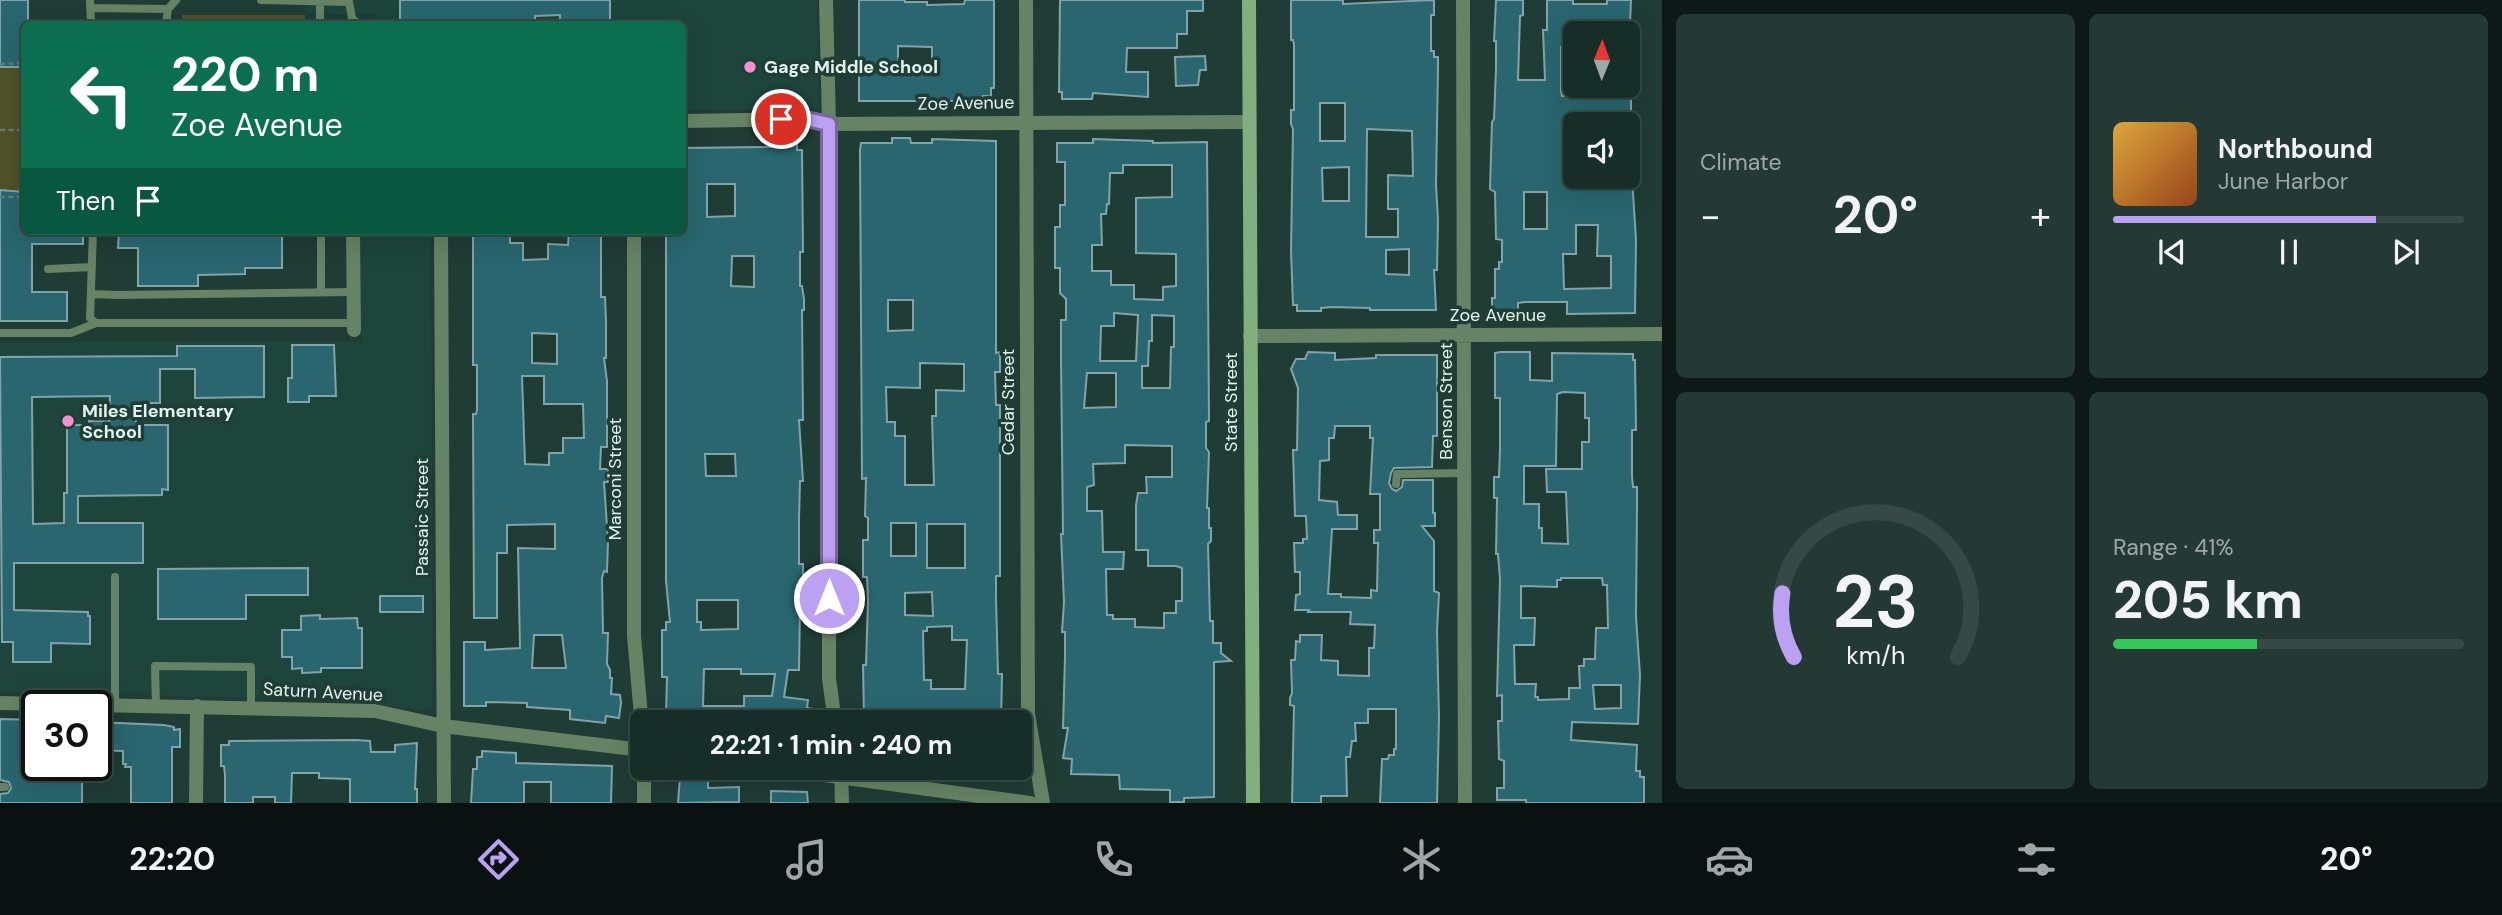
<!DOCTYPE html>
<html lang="en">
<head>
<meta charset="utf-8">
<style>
  body { margin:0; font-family:"DM Sans",sans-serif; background:#243934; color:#f1f3f6; height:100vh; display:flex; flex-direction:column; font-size:26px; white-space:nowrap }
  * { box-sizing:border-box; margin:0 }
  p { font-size:23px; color:#9ea8a8 }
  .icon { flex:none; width:38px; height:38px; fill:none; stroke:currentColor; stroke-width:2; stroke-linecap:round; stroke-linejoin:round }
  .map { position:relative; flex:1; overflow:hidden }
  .sheet { display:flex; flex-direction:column; gap:14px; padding:14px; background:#0d1916; width:840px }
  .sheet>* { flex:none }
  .top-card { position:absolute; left:21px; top:21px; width:665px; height:214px; border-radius:10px; box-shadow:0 7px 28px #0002,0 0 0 2px #364945; background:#0b6e4f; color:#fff; overflow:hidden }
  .needle { width:46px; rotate:1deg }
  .tools { position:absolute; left:1563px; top:21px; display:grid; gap:14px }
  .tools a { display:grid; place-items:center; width:77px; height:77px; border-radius:10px; background:#172d28; box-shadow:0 7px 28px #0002,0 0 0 2px #364945; font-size:35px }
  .speed { position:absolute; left:21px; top:690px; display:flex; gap:14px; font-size:35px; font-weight:700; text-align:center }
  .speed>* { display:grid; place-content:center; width:91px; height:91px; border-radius:50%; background:#172d28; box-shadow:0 7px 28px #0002,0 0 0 2px #364945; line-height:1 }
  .speed .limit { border:4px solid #111; border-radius:10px; background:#fff; color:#111 }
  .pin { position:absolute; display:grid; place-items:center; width:60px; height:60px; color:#fff; margin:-30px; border:4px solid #fff; border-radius:50%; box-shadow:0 2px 7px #0007 }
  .me { position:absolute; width:77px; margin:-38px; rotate:0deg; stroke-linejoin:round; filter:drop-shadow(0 0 5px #0008) }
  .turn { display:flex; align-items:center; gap:24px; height:147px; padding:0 35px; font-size:32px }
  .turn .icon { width:91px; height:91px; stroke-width:2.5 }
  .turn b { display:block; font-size:49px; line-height:60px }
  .then { display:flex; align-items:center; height:66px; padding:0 35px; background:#0003; gap:14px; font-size:26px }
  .big { font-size:52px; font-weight:700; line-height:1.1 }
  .sheet .widget { flex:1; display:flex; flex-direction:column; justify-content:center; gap:10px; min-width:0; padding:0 24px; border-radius:10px; background:#243934 }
  .sheet .dial { align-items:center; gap:0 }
  .dial svg { height:182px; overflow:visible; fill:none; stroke:#364945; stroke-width:7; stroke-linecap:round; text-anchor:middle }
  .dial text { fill:#f1f3f6; stroke:none }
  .song { display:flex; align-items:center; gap:21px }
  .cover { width:84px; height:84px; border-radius:10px; background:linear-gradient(135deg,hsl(40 70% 55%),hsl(20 70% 35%)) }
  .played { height:7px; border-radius:4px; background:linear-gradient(90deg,#bca0f2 75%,#364945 75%) }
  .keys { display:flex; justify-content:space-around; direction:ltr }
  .heat { display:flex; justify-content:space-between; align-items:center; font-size:38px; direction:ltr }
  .charge { height:10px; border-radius:5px; background:linear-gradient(90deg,#34c759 41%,#364945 0) }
  .sheet .tiles { flex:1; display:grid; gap:14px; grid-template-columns:repeat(2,1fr) }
  .trip { position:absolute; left:630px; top:710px; width:402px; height:70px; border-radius:10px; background:#172d28; box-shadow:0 7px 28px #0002,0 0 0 2px #364945; font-weight:700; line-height:70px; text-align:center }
  .tab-bar { display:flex; height:112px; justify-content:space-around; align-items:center; background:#091210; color:#9ea8a8 }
  .tab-bar .icon { width:49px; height:49px }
  .tab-bar .on { color:#bca0f2 }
  .tab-bar b { font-size:32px; color:#f1f3f6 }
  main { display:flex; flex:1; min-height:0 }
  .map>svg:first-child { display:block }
</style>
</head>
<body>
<main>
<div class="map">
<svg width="1662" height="803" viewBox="0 0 1662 803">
  <rect width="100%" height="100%" fill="#1f3c35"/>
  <path fill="#1d453c" d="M305 0H817L819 109 683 110 682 24H376L375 14 305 15Z
    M360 231H431L433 712 347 700 0 692V342H361Z"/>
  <path fill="#4f5127" d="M182 15H305V24H182Z
    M0 58H24V205H0Z"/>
  <path fill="#29666f" stroke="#82a3a9" stroke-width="2" fill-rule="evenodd" d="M0 0H28V24H24V67H0Z
    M400 0H610V24H560V15L535 16V24H400Z
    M859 0H905V2H927V5L964 4 965 0H994V88H991V96H983V101H948V104L918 101H859ZM898 46 932 47V70L898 69Z
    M1060 0H1203V11H1187V34H1177V48H1127L1126 72H1148V97L1093 93 1092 99H1062V92H1059Z
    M1291 0H1343V4L1434 0V15H1431V51H1434V57H1438V68L1436 185 1438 220 1437 270H1434L1436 310H1370V308L1332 307 1321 308V311H1297V305H1293L1291 251 1293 129 1291 124V110H1294V44L1293 40H1291ZM1320 103H1345V141H1320ZM1367 129 1412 131 1413 176 1388 175V209H1398V237H1366ZM1349 167V201H1323L1322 168ZM1409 249V275L1386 274V250Z
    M1496 0H1523V15L1520 16 1518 80H1545L1543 30H1547V0H1573V4H1607V0H1631L1630 23 1632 26 1630 33H1575V48L1561 47V91L1562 96H1605V86H1631V124L1575 121V177H1579V181L1605 180V177H1632L1636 240 1635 313 1567 314V302H1525L1518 303V314L1492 313V298H1495V269H1499V262H1502V240L1496 239 1495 192 1490 189 1492 122 1494 119 1496 69V41H1494ZM1524 192H1547V229H1524ZM1576 225H1598L1597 256H1611V288L1564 289 1563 254H1576Z
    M1205 56 1206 70H1200L1198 85 1176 86 1175 57Z
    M892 138H910L911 143H932V139L996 141V353L1000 352V372H995L996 405H1000V576H996V598L998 674H1002L1001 723H915L868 721V719L864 718 863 665H866L868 600 867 577H863V540H868V518L865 516 866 478 862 479 860 150 861 143H892ZM888 300H913V330L888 331ZM920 363 964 364V391L936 390V416H932L934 485H905V436H895V422H887L886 387 920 388ZM891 523H916V556H891ZM927 524H965V568H927ZM932 592 933 616 905 615V593ZM952 626V640H967L965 689H931V680H924L923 631H927V627Z
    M1093 139 1153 141V143L1207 142 1209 421 1206 422V448L1209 452 1207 508H1209V528H1211V541L1208 544 1210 621H1213V643H1221V653L1231 661 1214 662V797L1184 798V802H1170V790L1120 789 1119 775 1071 774 1072 759 1063 758 1068 728H1063L1065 656V632H1062L1064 602 1061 534H1063L1061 359V320H1066V299L1060 293V268H1055V227H1060V205H1065V162H1057V143H1093ZM1123 165H1172V197L1136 198V253L1176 254V286L1163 287V300L1134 299V285H1111V271H1092V245H1102L1101 214H1106L1107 204H1109L1110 173H1123ZM1114 313 1138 315 1136 361H1100L1101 326H1114ZM1152 315 1174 316V347H1171L1170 388H1142V366H1148L1149 341H1152ZM1087 373H1116V407L1084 408ZM1125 445 1172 446V477H1146L1147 493H1138L1136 505V550H1148V566H1176L1182 568V601H1176V613H1164V628L1135 627V619H1113V615H1107L1106 569H1123L1124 552H1103L1102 511H1087V487L1094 485 1093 464 1125 463Z
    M770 144H797V150H802L803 252H800V286H802L804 299V310H802L803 420H799L803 481H800L799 519V564H803V604H800L799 670H788L784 697 808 700 807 708 814 709 812 722 767 715V723H672V714H666L667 677H662V630H666V622H670L666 581V231H682V148L771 147ZM707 184H735V216L707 217ZM732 256H754V287L731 286ZM705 454H735L736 476H706ZM697 600H738V629L701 630V622H697ZM704 669H741V674H775L772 696H744V706H703Z
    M0 190 24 192V231H83V244H32V292H67V321H0Z
    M119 231H282V268H245V274L198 275V286H138V248H118Z
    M476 231H510V243H523V260L548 259V244L568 245 569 231H601V297H605L606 321V358H604L607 381V447H601L600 469H608V482H604L608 542 607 572 604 571 602 578 603 633H608L607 664 610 670V678H612L611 694 620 695 621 703 619 718 606 716 605 723 570 719V710L527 707V703L486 702V706H464V642H485V650L520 648 518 548 555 549V524L507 525V553H497V618H474L473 414H476L477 410V365H473V235H476ZM532 333 557 334V364L532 363ZM522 376H544V404H583L584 438H563V453H549V465L525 464ZM534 635H562L566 668H532Z
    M292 345H334L336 396H309V402H288V378H292Z
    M177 346H264V397L195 398V369H160V403H136V425H168V490L162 489V495L78 496V523H143V563H14V610L88 612V616H90V644L51 643V662H13V642H2L0 357 177 356ZM110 396 109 421H89V425H67V493H64V523L33 524 32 397Z
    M1308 352 1335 353V360L1376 358V355H1437V436H1433L1432 467 1394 468 1391 473 1389 483 1392 489 1396 491 1402 487 1403 480H1433V513H1435V526H1422L1434 541V591L1439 593 1437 631 1439 718 1437 803H1380L1382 759H1388L1389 755H1394V749H1396V709H1368V723H1355L1356 741H1352L1350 757H1346L1347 796H1321V803H1292L1294 706 1290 705V698L1292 693 1291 660H1295L1296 641 1300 642V635H1322L1321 660 1338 661V675L1369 676V648H1374L1375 625 1350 624 1351 612H1308L1309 610H1295L1296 595 1300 594V572H1295L1294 543H1303V539H1307L1306 516H1295L1293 450H1297L1298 388 1291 369 1296 359H1305ZM1335 426H1370V438H1373L1370 494H1380V530H1374V543H1378L1377 591 1371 590V598L1341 597V594H1328L1332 529H1357V515H1338L1337 502 1319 500 1320 461 1329 460V438H1334Z
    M1500 352H1530V380L1552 381V353L1633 354V360H1635L1636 430H1632V476L1633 487H1637V508L1636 617 1640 675 1638 724 1572 722 1571 740 1637 745 1636 771H1640V777H1644V803H1526V800H1497V788H1504V761L1499 759 1498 721H1502V695L1497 696 1500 579 1498 554H1496L1497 498H1494V477H1499L1500 448V398H1495V353ZM1563 392 1585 393V418H1589V442H1582V469H1546L1547 492H1566L1568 544 1542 543V528H1539V504H1524V466H1556L1557 394ZM1561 578H1602L1603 585H1607L1608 628H1596L1595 659H1584V666H1579L1580 688H1569V699L1538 700V697H1535L1536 684H1515L1514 645H1534L1535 618H1521V586L1557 587V580H1561ZM1593 685H1621V708L1595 709Z
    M308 568V595H246V619H158V569Z
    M380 596H423V612H380Z
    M320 615V619L357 618 358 628H362V668H321V672L302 673V668L292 669V657H282V630H301V616Z
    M0 719 37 720V765H82V803H0V794L8 793 11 788 9 782 0 780Z
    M96 722 164 725 174 727V730L180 729V747H172V803H131V767H125L126 764H123V751L96 750Z
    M356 740 370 741 371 752H395V745L417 743 415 789H417V803H350V779L319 778V773H292L291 803H275V797H253V803H225V775L224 766H221V745H229V741Z
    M482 751 516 753V763L612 766 611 803H551V782H524V803H471L473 769H477V757H482Z
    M680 777 705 779 708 780V788L739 787V802L678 803Z
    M771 791 807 792 808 803H771Z"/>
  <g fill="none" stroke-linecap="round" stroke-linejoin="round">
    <path stroke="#647d76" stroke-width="2.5" stroke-dasharray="5 3.5" stroke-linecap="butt" d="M0 64 24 63
      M0 130H24
      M0 197H24"/>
    <path stroke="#678365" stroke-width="8" d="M90 0 91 24
      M261 0 349 2 353 23
      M320 1V24
      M90 8 168 9
      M166 24 168 9 176 0
      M93 231 90 318 96 323
      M48 269 92 267
      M321 292V231
      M91 294 117 295 354 292
      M0 333H71L96 323H354
      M1396 484 1397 474 1465 473
      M115 705V577
      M156 705 155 666 251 667V708
      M0 787H5"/>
    <path stroke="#678365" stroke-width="14" d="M826 0 829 124V678L835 723
      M1026 0 1028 714 1043 803
      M1463 0 1465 803
      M353 24V23
      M682 121 806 119 829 124 1249 122
      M353 231 354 330
      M441 231 444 803
      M634 231V636L642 727
      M1250 336 1662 334
      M644 768V803
      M841 768 842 803
      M196 803 197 706"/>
    <path stroke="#678365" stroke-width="14" d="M0 703 375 711 443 726 642 750
      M773 768 1030 803"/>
    <path stroke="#81af7f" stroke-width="14" d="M1249 0 1253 803"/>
  </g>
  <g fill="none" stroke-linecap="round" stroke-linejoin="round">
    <defs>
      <path id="route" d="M781 119H806L829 124V598"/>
    </defs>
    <use href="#route" stroke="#7a689d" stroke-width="18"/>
    <use href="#route" stroke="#bca0f2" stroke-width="12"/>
  </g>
  <g fill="#f591d2" stroke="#1f3c35" stroke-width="2.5">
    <circle cx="750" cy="67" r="7"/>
    <circle cx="68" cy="421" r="7"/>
  </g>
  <g text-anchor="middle" stroke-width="7" stroke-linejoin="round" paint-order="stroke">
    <g font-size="18" font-weight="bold" fill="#e4f5f0" stroke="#1f3c35" text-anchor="start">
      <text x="764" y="73">Gage Middle School</text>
      <text x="82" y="417">Miles Elementary<tspan x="82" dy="21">School</tspan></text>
    </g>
    <g font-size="18" fill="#e4f5f0" stroke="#1f3c35">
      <text transform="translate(966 103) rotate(-1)" y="6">Zoe Avenue</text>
      <text x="1498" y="321">Zoe Avenue</text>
      <text transform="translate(1446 401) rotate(-90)" y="6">Benson Street</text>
      <text transform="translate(1008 402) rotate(-90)" y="6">Cedar Street</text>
      <text transform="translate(1231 402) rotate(-90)" y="6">State Street</text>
      <text transform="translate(615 479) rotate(-90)" y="6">Marconi Street</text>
      <text transform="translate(422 517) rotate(-90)" y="6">Passaic Street</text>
      <text transform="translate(323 692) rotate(3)" y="6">Saturn Avenue</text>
    </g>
  </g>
</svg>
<div class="tools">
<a><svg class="needle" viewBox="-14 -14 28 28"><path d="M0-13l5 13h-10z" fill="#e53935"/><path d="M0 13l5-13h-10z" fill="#9ea8a8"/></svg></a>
<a><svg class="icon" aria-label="sound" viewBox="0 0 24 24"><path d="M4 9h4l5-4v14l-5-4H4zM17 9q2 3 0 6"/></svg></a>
</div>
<div class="speed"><div class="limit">30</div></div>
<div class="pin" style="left:781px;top:119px;background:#d93025"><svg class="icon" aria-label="arrive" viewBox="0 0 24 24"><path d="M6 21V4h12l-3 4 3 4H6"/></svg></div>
<svg class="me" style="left:829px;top:598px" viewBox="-20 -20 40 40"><circle r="17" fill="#bca0f2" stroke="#fff" stroke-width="3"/><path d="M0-11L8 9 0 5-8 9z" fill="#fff"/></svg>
<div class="trip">22:21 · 1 min · 240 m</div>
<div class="top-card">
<div class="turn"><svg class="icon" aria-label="left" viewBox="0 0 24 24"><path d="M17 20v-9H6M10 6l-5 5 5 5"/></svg><div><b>220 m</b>Zoe Avenue</div></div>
<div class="then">Then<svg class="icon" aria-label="arrive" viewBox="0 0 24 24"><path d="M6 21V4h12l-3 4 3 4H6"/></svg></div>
</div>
</div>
<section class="sheet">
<div class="tiles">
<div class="widget"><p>Climate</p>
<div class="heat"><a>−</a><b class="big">20°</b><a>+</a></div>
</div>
<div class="widget">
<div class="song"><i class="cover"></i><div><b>Northbound</b><p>June Harbor</p></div></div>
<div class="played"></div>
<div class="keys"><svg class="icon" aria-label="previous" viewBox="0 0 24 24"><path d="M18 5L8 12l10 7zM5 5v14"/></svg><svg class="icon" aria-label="pause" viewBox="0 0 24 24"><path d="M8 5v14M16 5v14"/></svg><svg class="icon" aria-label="next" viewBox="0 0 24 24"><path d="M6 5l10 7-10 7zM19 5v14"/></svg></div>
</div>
<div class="widget dial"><svg viewBox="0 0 100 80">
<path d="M14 69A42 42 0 1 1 86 69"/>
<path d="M14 69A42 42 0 0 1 9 41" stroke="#bca0f2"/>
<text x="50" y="56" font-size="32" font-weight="700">23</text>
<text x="50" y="72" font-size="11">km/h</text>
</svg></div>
<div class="widget"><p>Range · 41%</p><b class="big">205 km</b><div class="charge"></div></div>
</div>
</section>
</main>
<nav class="tab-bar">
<b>22:20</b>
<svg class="icon on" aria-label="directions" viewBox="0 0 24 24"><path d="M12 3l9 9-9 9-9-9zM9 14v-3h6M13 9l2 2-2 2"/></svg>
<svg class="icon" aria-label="music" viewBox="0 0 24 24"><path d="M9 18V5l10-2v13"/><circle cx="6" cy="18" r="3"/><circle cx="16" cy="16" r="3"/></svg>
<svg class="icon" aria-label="phone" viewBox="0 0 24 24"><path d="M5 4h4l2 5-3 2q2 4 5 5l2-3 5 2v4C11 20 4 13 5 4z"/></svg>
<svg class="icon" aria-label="climate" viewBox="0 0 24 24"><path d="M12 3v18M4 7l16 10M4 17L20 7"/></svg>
<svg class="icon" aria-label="car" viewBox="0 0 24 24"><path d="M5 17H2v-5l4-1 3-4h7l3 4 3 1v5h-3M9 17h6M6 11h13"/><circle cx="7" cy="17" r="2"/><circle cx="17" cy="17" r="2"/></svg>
<svg class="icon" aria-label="filters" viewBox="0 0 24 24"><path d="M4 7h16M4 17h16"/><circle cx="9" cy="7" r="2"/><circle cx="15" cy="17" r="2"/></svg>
<b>20°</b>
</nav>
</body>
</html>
